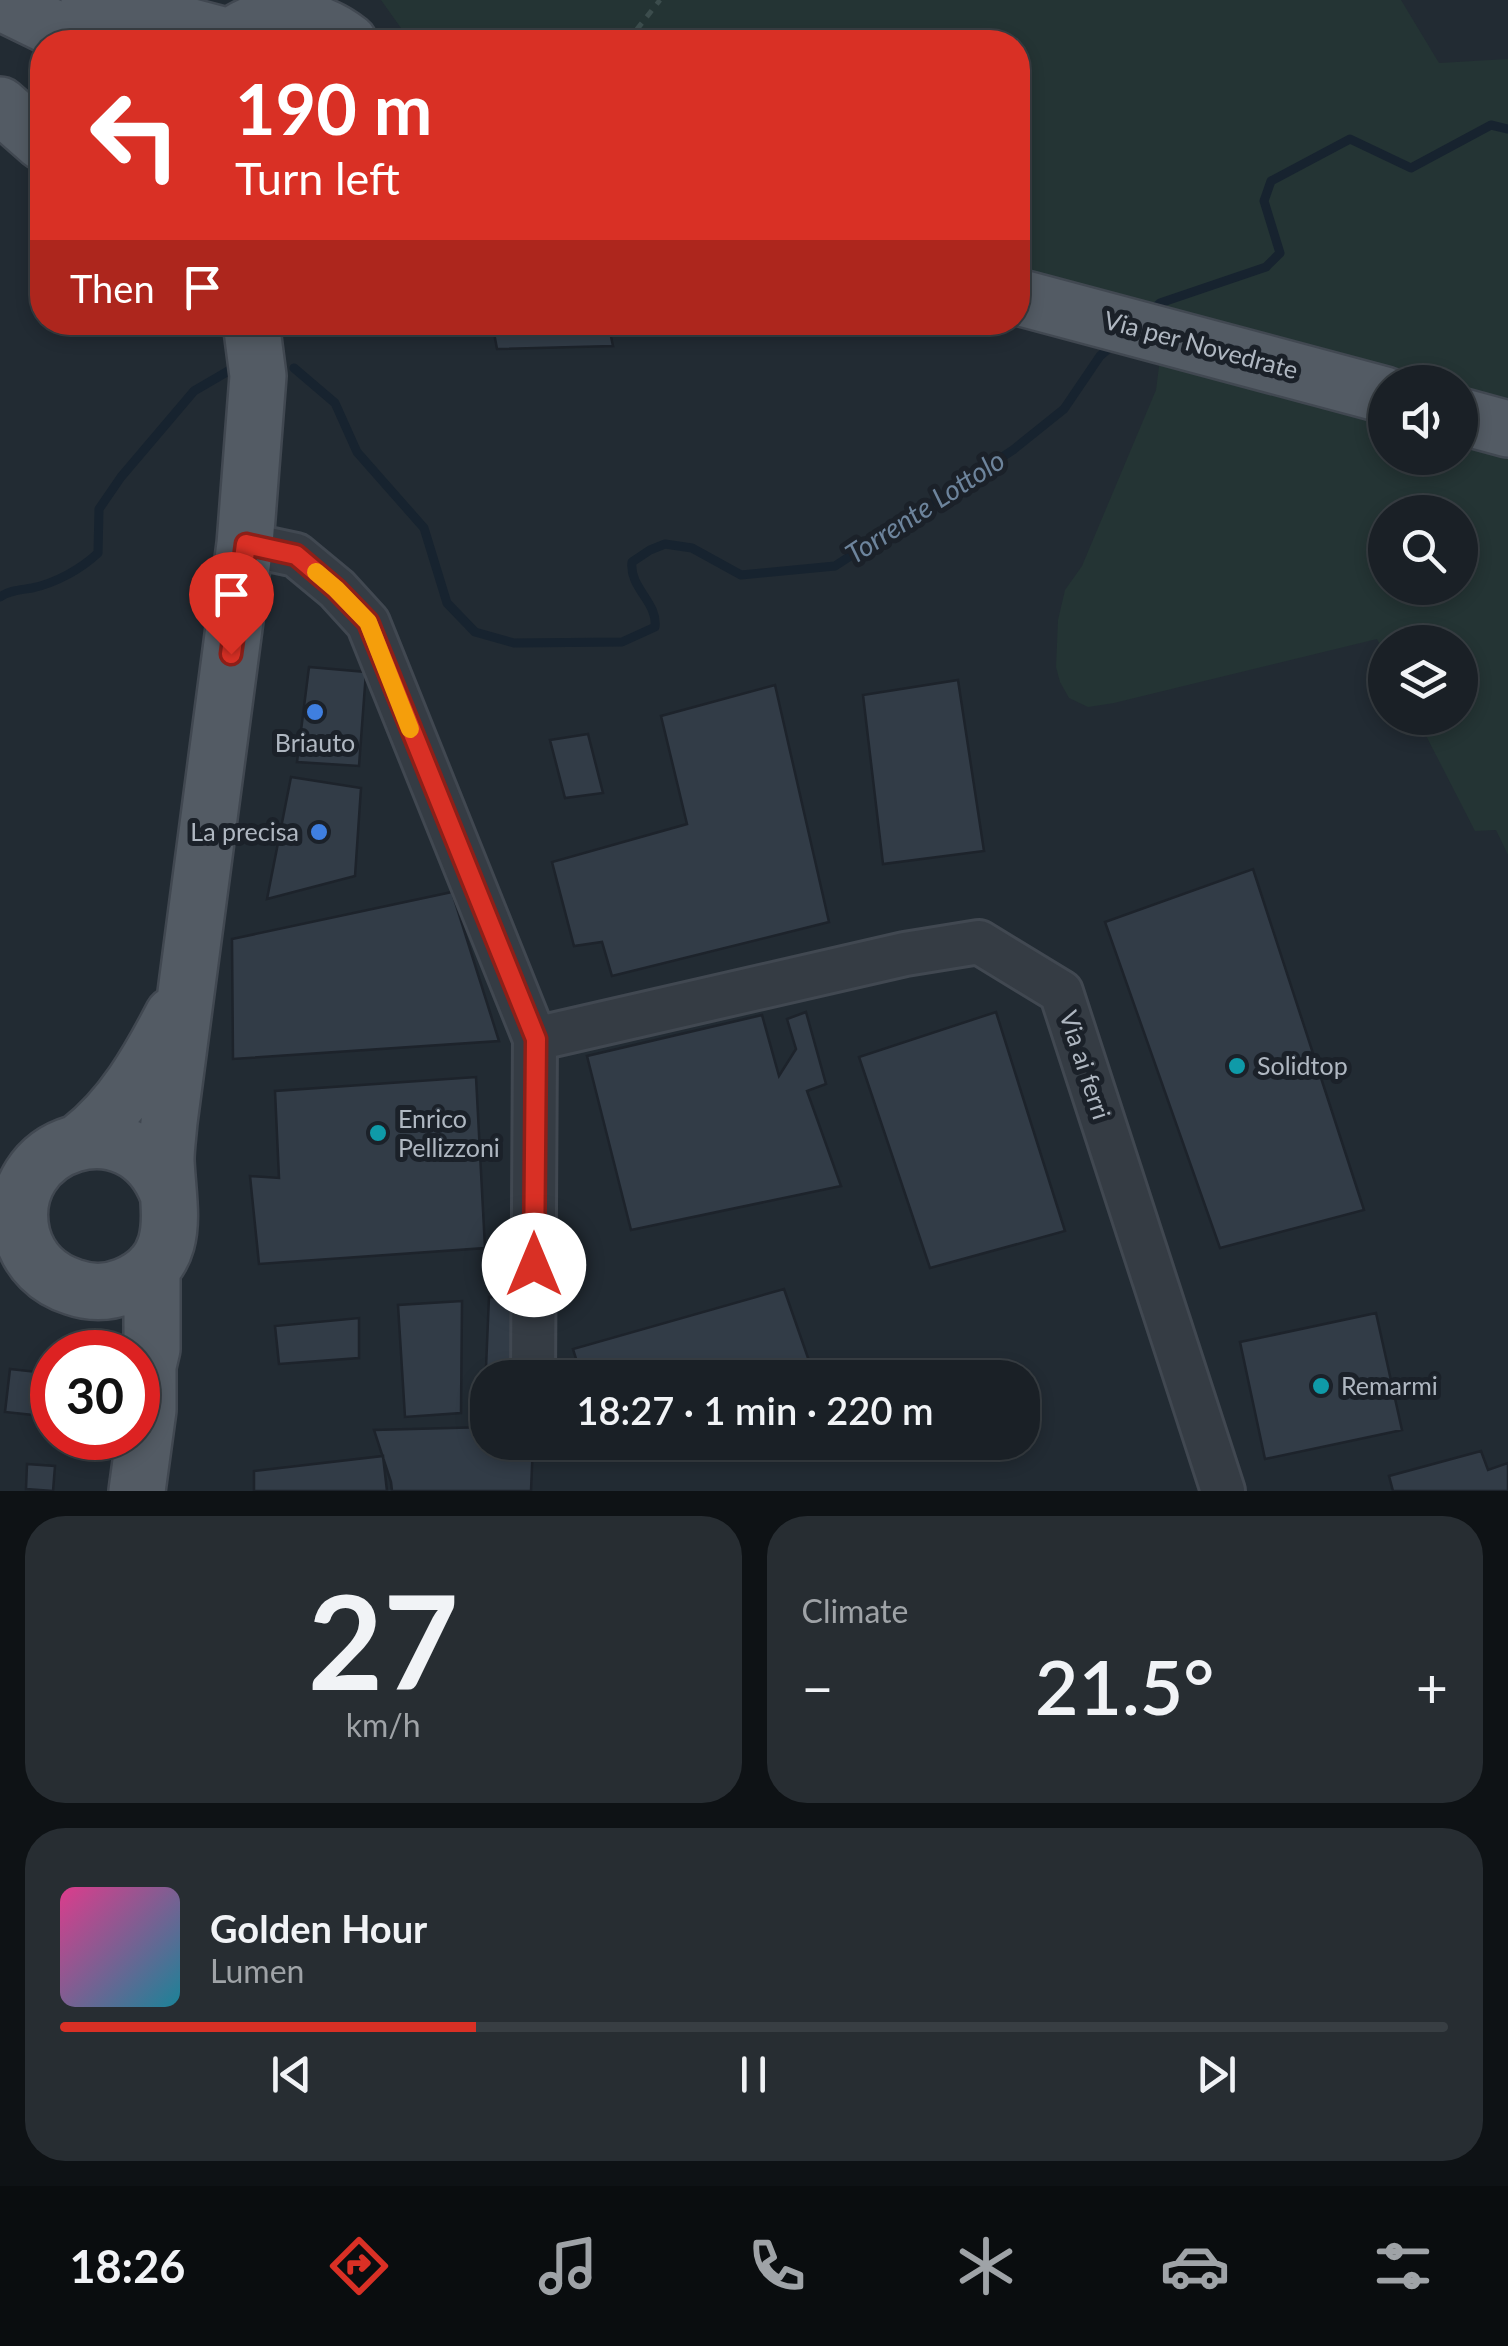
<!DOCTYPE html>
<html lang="en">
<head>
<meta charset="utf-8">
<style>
  body { margin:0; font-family:Lato,sans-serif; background:#272d32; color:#f1f3f6; height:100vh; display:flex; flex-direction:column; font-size:38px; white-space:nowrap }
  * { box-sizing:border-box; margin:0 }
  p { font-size:32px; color:#9fa3a7 }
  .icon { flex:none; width:55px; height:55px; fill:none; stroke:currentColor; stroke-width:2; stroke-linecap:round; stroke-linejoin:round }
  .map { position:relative; height:1491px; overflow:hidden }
  .side { display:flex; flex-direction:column; gap:25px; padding:25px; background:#0e1215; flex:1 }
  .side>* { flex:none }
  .top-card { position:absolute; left:30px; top:30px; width:1000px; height:305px; border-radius:40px; box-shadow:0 5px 15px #0003,0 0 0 2px #383e43; background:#d93025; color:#fff; overflow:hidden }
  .tools { position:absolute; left:1368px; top:365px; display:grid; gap:20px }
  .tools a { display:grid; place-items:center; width:110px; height:110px; border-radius:50%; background:#1a2026; box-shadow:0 5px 15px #0003,0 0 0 2px #383e43; font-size:50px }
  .speed { position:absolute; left:30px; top:1330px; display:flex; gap:20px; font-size:50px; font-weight:700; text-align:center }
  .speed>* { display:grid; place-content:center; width:130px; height:130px; border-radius:50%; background:#1a2026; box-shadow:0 5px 15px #0003,0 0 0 2px #383e43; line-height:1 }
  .speed .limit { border:15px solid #d22; background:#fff; color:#111 }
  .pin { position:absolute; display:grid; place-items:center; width:85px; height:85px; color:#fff; margin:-102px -42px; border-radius:50% 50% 50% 0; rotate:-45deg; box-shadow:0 0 10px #0007 }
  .pin .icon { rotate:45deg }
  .me { position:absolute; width:110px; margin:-55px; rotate:0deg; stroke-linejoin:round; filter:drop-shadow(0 0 8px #0008) }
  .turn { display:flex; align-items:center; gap:35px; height:210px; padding:0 40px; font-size:45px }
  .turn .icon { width:130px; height:130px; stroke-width:2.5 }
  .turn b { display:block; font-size:70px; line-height:85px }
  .then { display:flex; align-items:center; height:95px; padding:0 40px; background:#0003; gap:20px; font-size:38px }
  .big { font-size:75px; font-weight:600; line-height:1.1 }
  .side .widget { flex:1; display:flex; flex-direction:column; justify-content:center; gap:15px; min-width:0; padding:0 35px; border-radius:40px; background:#272d32 }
  .side .dial { align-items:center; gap:0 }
  .dial b { font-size:130px; line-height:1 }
  .song { display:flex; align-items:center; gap:30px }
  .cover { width:120px; height:120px; border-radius:15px; background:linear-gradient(135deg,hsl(330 70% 55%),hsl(190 70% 35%)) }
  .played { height:10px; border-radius:5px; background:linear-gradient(90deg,#d93025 30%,#383e43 30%) }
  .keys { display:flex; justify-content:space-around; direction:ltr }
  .heat { display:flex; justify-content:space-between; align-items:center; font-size:55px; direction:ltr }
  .side .tiles { flex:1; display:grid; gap:25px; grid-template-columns:1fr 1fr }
  .widget:last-child { grid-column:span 2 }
  .trip { position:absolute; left:470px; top:1360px; width:570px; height:100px; border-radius:40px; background:#1a2026; box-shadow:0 5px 15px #0003,0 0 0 2px #383e43; font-weight:600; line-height:100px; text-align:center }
  .tab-bar { display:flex; height:160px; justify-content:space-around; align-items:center; background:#0a0d0f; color:#9fa3a7 }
  .tab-bar .icon { width:70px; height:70px }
  .tab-bar .on { color:#d93025 }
  .tab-bar b { font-size:45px; color:#f1f3f6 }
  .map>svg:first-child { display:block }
</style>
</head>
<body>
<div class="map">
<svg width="1508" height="1491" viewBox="0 0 1508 1491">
  <rect width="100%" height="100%" fill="#222b33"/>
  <path fill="#243434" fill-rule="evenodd" d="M381 0H1401L1439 63 1508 59V855L1496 830 1475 831 1417 718H1460V642H1385V654L1377 639 1114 703 1088 707 1069 698 1060 682 1056 667 1058 620 1065 590 1082 566 1156 390 1161 350 1172 323 1018 267V42H411ZM1385 382H1460V458H1385ZM1385 512H1460V588H1385Z"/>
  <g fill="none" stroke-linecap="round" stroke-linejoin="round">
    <path stroke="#17232f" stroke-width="9" d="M1149 313 1160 303 1266 267 1280 253 1264 201 1271 181 1350 139 1411 168 1491 125 1508 129
      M294 368 335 403 357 452 424 528 447 603 475 632 514 643 622 642 655 627C658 602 629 588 632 562L650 550 665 544 692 548 741 575 835 566 1013 450 1064 409 1100 356 1115 343
      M0 597C10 590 21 590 32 588 56 583 81 569 98 553L99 509 121 477 194 391 230 370"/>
  </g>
  <path fill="#323c47" stroke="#1d232b" stroke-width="2.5" d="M492 322H608L613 346 497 349Z
    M309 667 366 672 359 766 297 762Z
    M958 680 984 851 883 864 863 695Z
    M775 685 829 922 612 976 602 942 574 946 552 862 687 824 661 716Z
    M588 734 603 793 565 798 550 740Z
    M291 777 361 788 355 876 267 899Z
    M1253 869 1364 1210 1220 1248 1105 922Z
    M452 892 499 1041 233 1059 232 939Z
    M806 1012 826 1084 807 1091 841 1186 631 1230 587 1056 762 1015 779 1076 796 1049 787 1019Z
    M996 1012 1065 1231 930 1268 859 1057Z
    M476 1077 485 1248 259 1264 250 1176 279 1178 275 1091Z
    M784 1289 815 1378H582L573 1349Z
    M489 1297 515 1298 511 1378H488V1415H484Z
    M462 1301 461 1413 405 1417 398 1305Z
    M1376 1313 1402 1430 1265 1459 1240 1342Z
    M359 1318V1358L279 1364 275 1326Z
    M10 1369 47 1373 43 1416 5 1412Z
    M488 1427V1442H533L531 1491H392L391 1482 374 1430Z
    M603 1442H670L608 1459Z
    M1481 1451 1488 1470 1508 1463V1491H1393L1389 1476Z
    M383 1456 387 1491H254V1471Z
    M27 1464 55 1466 53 1491 26 1489Z"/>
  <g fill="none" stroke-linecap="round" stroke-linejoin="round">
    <defs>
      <path id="minor" d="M245 544 296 555 337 589 368 623 535 1039 533 1378
        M535 1039 905 954 979 942 1061 992 1223 1491"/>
      <path id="major" d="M89 0 230 37
        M0 2 82 42
        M225 42C261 9 312 13 349 42
        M0 105 42 142
        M1018 297 1385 395
        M1460 416 1508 429
        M80 1141C122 1109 149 1061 173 1015
        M168 1194C133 1099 0 1142 22 1235 29 1261 48 1279 73 1287 90 1293 108 1293 125 1286 184 1261 168 1211 166 1160 166 1148 168 1135 169 1122L245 544 258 376 251 322
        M137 1491 148 1410V1366L152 1349V1268"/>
    </defs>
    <use href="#minor" stroke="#414851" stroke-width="48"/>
    <use href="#major" stroke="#414851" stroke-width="60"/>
    <path stroke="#3c4d4d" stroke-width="5" stroke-dasharray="8 8" stroke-linecap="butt" d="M627 42 660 0"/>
    <use href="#minor" stroke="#353c44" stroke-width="42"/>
    <use href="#major" stroke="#535b64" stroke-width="55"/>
  </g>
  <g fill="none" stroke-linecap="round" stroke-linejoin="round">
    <defs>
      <path id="route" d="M231 654 246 544 296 555 336 589 368 622 536 1039 534 1265"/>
    </defs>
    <use href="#route" stroke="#8d1f18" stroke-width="25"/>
    <use href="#route" stroke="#d93025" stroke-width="18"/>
    <path stroke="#f59e0b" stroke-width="18" d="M316 572 336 589 368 622 410 729"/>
  </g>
  <g fill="#3f7fe0" stroke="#1b2129" stroke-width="4">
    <circle cx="315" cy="712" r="10"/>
    <circle cx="319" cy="832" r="10"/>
  </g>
  <g fill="#0f9aa8" stroke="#1b2129" stroke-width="4">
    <circle cx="1237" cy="1066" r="10"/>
    <circle cx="378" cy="1133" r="10"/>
    <circle cx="1321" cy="1386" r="10"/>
  </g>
  <g text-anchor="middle" stroke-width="10" stroke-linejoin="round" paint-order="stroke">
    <g font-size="25" fill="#afb7c1" stroke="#1b2129">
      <text transform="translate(1201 345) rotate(15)" y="9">Via per Novedrate</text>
      <text transform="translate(1085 1065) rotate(72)" y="9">Via ai ferri</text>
    </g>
    <g font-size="25" fill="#afb7c1" stroke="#1b2129" text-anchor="start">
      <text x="315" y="752" text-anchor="middle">Briauto</text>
      <text x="299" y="841" text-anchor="end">La precisa</text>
      <text x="1257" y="1075">Solidtop</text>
      <text x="398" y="1128">Enrico<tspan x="398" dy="29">Pellizzoni</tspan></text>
      <text x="1341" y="1395">Remarmi</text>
    </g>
    <g font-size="28" font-style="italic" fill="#6d849c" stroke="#1b2129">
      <text transform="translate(925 507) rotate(-33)" y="10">Torrente Lottolo</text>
    </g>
  </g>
</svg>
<div class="tools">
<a><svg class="icon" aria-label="sound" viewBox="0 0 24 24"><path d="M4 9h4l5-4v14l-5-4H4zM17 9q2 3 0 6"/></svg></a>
<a><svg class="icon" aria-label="search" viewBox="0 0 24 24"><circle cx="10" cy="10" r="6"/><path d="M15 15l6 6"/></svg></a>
<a><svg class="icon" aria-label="layers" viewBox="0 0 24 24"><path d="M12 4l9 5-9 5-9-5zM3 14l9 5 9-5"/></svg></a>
</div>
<div class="speed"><div class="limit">30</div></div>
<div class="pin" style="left:231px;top:654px;background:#d93025"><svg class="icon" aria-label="arrive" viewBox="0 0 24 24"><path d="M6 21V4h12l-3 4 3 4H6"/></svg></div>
<svg class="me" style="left:534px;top:1265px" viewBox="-20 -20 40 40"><circle r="19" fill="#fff"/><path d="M0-13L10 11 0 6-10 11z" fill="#d93025"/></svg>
<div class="trip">18:27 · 1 min · 220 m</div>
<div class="top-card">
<div class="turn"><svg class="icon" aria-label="left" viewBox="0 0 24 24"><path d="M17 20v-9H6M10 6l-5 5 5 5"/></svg><div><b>190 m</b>Turn left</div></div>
<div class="then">Then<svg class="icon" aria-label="arrive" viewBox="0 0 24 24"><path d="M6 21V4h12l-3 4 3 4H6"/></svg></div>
</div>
</div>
<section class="side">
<div class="tiles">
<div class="widget dial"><b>27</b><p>km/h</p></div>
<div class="widget"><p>Climate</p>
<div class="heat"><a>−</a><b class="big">21.5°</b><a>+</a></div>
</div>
<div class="widget">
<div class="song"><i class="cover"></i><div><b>Golden Hour</b><p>Lumen</p></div></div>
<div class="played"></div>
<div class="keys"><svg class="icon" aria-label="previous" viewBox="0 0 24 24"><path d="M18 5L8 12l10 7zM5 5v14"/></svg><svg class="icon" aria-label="pause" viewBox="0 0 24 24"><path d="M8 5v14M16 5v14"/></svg><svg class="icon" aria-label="next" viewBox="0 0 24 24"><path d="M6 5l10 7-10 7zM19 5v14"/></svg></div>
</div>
</div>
</section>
<nav class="tab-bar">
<b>18:26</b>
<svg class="icon on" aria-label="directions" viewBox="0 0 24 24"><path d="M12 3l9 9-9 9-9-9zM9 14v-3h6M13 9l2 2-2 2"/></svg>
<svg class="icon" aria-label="music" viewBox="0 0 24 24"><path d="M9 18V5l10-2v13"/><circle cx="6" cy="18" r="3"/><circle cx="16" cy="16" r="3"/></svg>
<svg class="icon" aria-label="phone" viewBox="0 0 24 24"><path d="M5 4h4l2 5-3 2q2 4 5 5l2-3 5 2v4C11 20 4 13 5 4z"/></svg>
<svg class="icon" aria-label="climate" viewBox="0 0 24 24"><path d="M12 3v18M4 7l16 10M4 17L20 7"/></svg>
<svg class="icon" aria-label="car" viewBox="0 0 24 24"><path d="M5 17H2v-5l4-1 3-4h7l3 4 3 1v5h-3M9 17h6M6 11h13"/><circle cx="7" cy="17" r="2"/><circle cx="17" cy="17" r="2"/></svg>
<svg class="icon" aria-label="filters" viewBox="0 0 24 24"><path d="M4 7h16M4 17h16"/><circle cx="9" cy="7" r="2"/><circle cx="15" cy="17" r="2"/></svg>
</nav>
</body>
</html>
